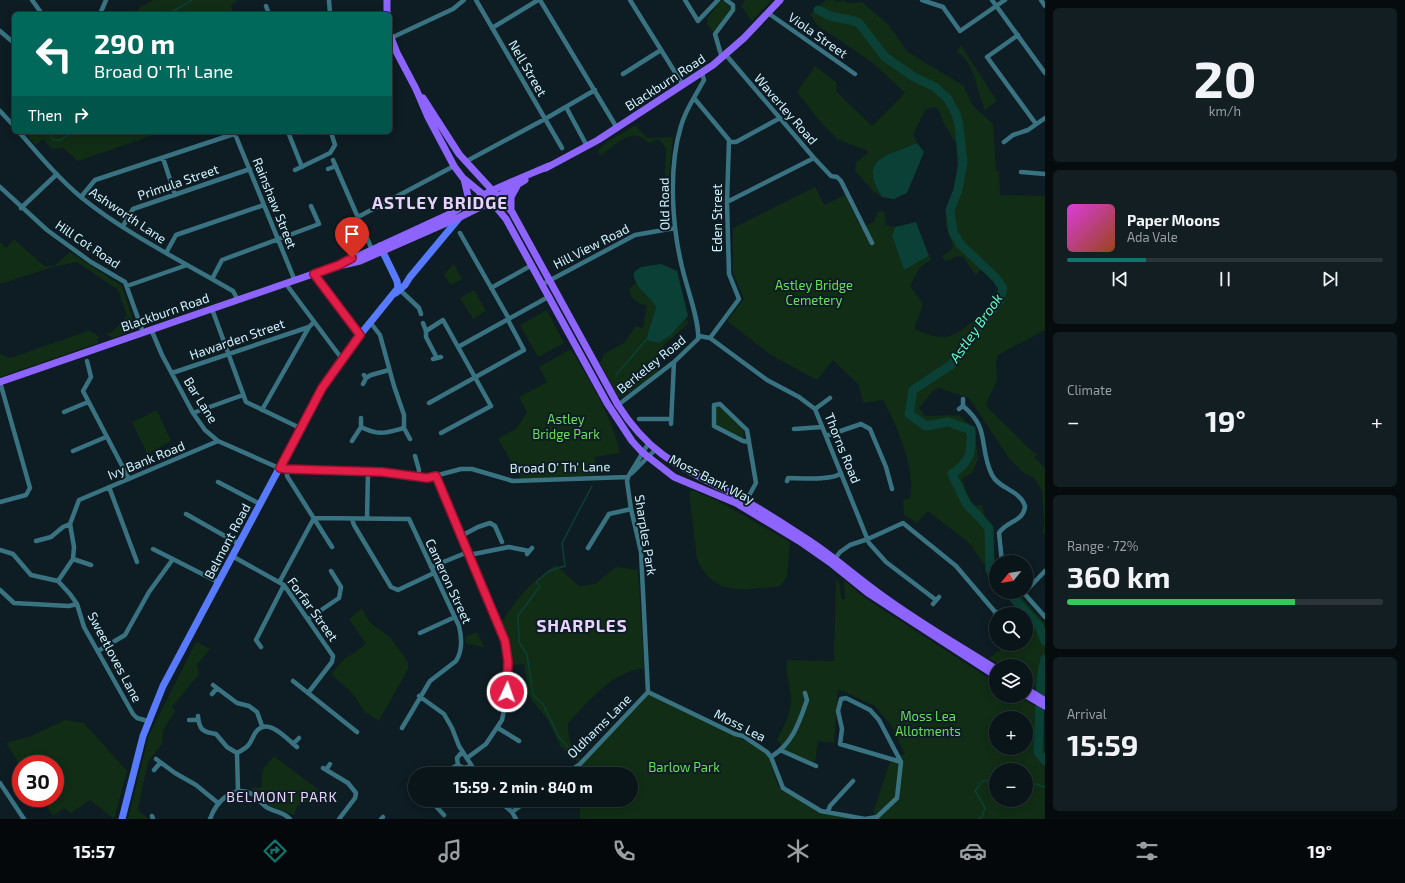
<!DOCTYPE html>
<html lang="en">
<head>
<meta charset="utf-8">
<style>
  body { margin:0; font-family:"Exo 2",sans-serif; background:#131e23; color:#f1f3f6; height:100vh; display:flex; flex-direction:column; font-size:15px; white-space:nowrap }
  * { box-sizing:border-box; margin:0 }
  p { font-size:13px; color:#999fa2 }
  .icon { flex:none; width:22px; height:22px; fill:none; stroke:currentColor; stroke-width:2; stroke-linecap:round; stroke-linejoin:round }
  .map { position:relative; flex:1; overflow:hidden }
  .sheet { display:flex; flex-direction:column; gap:8px; padding:8px; background:#060c0e; width:360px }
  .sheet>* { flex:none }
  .top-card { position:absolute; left:12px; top:12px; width:380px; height:122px; border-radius:6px; box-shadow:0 2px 10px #0003,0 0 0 1px #2a3439; background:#00695c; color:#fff; overflow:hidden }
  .needle { width:26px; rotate:240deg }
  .buttons { position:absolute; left:989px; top:555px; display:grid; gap:8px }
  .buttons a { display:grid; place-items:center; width:44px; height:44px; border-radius:50%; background:#0a151a; box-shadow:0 2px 10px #0003,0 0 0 1px #2a3439; font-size:20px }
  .speed { position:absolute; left:12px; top:755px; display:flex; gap:8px; font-size:20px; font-weight:700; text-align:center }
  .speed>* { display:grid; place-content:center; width:52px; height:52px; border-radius:50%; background:#0a151a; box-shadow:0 2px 10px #0003,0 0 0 1px #2a3439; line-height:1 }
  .speed .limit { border:6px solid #d22; background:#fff; color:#111 }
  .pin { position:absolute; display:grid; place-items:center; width:34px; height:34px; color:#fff; margin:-41px -17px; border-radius:50% 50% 50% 0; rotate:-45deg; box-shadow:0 0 4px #0007 }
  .pin .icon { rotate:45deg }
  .me { position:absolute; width:44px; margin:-22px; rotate:3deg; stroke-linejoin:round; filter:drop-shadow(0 0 3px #0008) }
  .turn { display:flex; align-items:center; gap:14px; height:84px; padding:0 16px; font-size:18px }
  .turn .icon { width:52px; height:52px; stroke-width:2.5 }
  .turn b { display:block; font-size:28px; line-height:34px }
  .then { display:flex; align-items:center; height:38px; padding:0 16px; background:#0003; gap:8px; font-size:15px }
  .big { font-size:30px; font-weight:700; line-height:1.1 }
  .sheet .widget { flex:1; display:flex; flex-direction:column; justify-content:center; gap:6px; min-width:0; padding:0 14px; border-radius:6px; background:#131e23 }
  .sheet .dial { align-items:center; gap:0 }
  .dial b { font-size:52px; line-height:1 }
  .song { display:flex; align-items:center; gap:12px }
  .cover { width:48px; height:48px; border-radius:6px; background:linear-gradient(135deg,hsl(300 70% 55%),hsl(20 70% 35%)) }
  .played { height:4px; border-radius:2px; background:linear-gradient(90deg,#0f766e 25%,#2a3439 25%) }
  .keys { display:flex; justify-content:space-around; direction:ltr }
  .heat { display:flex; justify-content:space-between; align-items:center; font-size:22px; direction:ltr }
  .charge { height:6px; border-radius:3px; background:linear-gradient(90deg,#34c759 72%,#2a3439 0) }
  .trip { position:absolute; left:408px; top:767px; width:230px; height:40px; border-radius:20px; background:#0a151a; box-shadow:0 2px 10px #0003,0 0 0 1px #2a3439; font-weight:700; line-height:40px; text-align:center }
  .menu { display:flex; height:64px; justify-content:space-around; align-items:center; background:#04080a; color:#999fa2 }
  .menu .icon { width:28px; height:28px }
  .menu .on { color:#0f766e }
  .menu b { font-size:18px; color:#f1f3f6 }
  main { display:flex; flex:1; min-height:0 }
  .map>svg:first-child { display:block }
</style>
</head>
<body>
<main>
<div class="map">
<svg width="1045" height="819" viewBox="0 0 1045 819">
  <rect width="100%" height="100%" fill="#0e1c23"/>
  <path fill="#112d15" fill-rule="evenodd" d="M153 0H238L231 5 233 14H138L139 8Z
    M721 0 731 7 730 12 714 33 707 24V19Z
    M744 0H772L752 21 741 6 745 1Z
    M826 0H834L837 2 844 0 847 3 862 2 888 24 908 52 964 86 972 105 993 124 996 171H999L1000 195 1045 196V330L998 355 996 361 997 380 986 404 988 408 1033 452 1039 455 1034 457 1045 468V533L1042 534 1044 524 1042 491 1034 478 1023 472 1009 458 969 398 939 388 933 391 919 408 925 416 959 415 974 429 978 459 972 473 962 479 971 502 975 506 982 505 996 563V581L969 543 928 511 917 523 904 515 903 500 910 498C916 468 897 427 883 400L863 403 859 385 833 360 817 380 771 355 727 321 744 299 733 273V228L815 187 824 205 845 195 861 228 874 222 877 212 884 211 886 225 895 227 892 236 904 270 929 256 932 259 920 267 910 286 923 304 914 329C923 332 935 338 944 337 964 336 987 306 1001 292L1000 286 982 268 976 275 963 257 958 256 946 261 943 259V255L950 251 953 246 946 226 948 205 958 179 956 143 944 124 938 109 934 107 925 110 913 135 917 143C887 156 857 158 882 197L874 192 855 171 856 162 867 154 868 151 837 139 818 119 797 92 815 66 837 83 836 91 872 126 905 93 873 63 817 25 810 14Z
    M961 45 997 101 985 110C977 92 975 62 957 52Z
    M636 125 639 130 648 138 673 137 669 176H665L666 149 659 139 649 143C646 141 642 137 638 136 628 132 609 149 601 156L599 154 598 151 605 143Z
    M24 132H162L78 161 62 147 52 149 43 139 36 145Z
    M14 239 44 266H54L70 252 122 286 136 329 113 338 106 334 112 332 127 316 118 290 77 262 53 267 0 284V242L6 248Z
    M454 264 462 279 450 285 444 274Z
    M636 283 652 299 656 307 646 340 671 335 686 319 689 323 664 345 654 365 659 372 621 398 618 397 600 363 604 354 624 343 636 326 643 328 647 305 640 304 631 297 629 289Z
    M474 290 486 311 473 319 460 298Z
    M547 310 564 343 538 357 520 325Z
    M88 331 93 332 98 336V343L0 377V354L10 358Z
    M571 349C590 382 612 415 620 453L595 457 596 475 521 479 498 439 517 428 527 412 519 397 547 382 539 367Z
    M716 406H719L743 428 744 438 742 439 716 425Z
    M157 410 171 441 147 454 132 422Z
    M692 490 718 501 790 542 787 576 781 586C745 589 715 599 697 559L689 493Z
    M556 565 579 586 595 584 616 567 638 570 644 668C611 672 590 701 568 723 568 739 571 748 581 760L579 763 560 746 548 720 528 695 524 664 513 665 501 623C519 595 529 584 556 565Z
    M836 579 840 584 841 599 845 600 844 580 865 598 996 683V696H1019L1044 712 1045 819H873L874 810 891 758 905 754 892 727 875 706 838 689 834 743 818 741 815 763 785 752 777 739C784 727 791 713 791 698 790 685 785 673 787 660L834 661ZM996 718H1026V748H996ZM996 770H1026V800H996Z
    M1005 592H1017L1045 623V693L1026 681V666H1001L989 658 1008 644H1026V614H1024Z
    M362 608 370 623 390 637 408 662V669L379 721 365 712 351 692 331 674 342 661 366 644 349 619Z
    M477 632 484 647V648L466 643 465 637Z
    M196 642 210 649 197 665 199 674 172 707 175 711 163 730 162 744 148 762 138 809 140 812 149 819H128L149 735Z
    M648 692 767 752 778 786 782 791 800 797 821 811 866 819H580V800H631V774H580V764Z
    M65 720 84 723 127 771 114 819 90 800 71 813 64 808 53 816 41 798H55V764H21V767L6 743 31 736Z
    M274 756 324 794V796C315 801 306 801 297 806L294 815 270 806 251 788H261L263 769Z"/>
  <path fill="#0a4035" d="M917 143 924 152 907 193 894 199 882 197C857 158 887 156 917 143Z
    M916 222 929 256 904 270 892 236 895 227Z
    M661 264 677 271 688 316 671 335 659 343 646 340 656 307C649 294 633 288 634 272L641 267Z"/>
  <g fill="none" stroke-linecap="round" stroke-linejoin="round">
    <path stroke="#0a4035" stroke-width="1.5" d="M168 14 192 0
      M49 132 53 140H61L73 132
      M616 375 646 340
      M568 747 559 737 543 704 533 695 527 655 519 642 518 616 540 586 536 582 549 571 565 566 562 543 592 486
      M1026 781 1045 787
      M978 819 982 817 985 808 975 791 983 781 996 779"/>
    <path stroke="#0a4035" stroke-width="9" d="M818 10 830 16 854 21 859 23 885 57 914 77 935 87 948 99 956 114 959 125 963 163 958 190 950 210 953 232 960 244 996 278 1003 288 1000 300 990 312 951 365 913 390 909 414 926 426 948 422 971 430C972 452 971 461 952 474L966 503 989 528 990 570 996 578
      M1008 592 1039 626 1045 641
      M1045 659 1041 678 1038 752 1045 761"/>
    <path stroke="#397382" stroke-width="4.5" d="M32 0 42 14
      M329 0 330 14
      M476 0 562 148
      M540 0 617 128
      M630 0 683 85
      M685 0 698 21 718 0
      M922 0 943 7 960 31 1005 0
      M992 0 1045 73
      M1041 0 1045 6
      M266 6 269 14
      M768 13 855 74
      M100 14 106 0
      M492 28 538 0
      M0 31 14 43
      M1018 35 987 57 1036 124
      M391 38 453 9 464 0
      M726 55 814 158 831 176 837 177 841 181 872 243
      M722 58 715 34 733 10V5L726 0
      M623 74 661 50
      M694 98 729 140 727 202 729 274 739 299 710 338
      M566 107 587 146
      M0 111 14 126
      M19 132C39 155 59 179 82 198 128 235 182 261 233 291L238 300
      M288 132 302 167
      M235 134 295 281
      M729 142H736L780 118
      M1004 142 1013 135 1028 130 1045 118
      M163 158 175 195
      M333 160 373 252
      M465 162 545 119 595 90
      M328 169 336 166
      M295 170 330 153 335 145 331 132
      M1021 172 1045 174
      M0 187 47 230 91 262 125 282 143 332
      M81 197 95 180 240 132
      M727 202 814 158
      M21 208 57 174
      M358 217 454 166
      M123 226 133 209 250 169
      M460 233 509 319
      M166 253 176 235 264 205
      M314 274 360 335
      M212 279 222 260 319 224 311 206
      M286 284 342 359
      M543 284 635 235 675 228
      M127 286 187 265
      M491 288 532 265
      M399 289 419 308 421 314
      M212 309 246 402 300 428
      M370 322 380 335 394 386 404 415V428L410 439
      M423 323 426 331V337L437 358
      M151 329 162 355 193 413 205 430 218 441 279 468 287 469 382 472 427 478 461 469H472L513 481 628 477
      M426 331 443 320 491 406 441 433
      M699 336 710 338 767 380 799 397 815 409 869 543 886 562 936 600
      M458 347 550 296
      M433 359 441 357
      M87 361 91 377 83 391 129 479
      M172 373 309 327
      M366 378 371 375 389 370
      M363 384 366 378 364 375
      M429 403 524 350 508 320
      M618 405 674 362 698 339C700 323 687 288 683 271 672 228 668 169 681 126 685 110 696 95 704 80L702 73
      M963 406C991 429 978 446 992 475 999 489 1020 490 1025 506 1024 522 1006 521 999 533L1002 562
      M815 409 830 398
      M959 409 963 406V399
      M262 410 309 327 314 322
      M64 412 88 402
      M193 413 243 395
      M639 419H671
      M671 424 674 362
      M361 427C379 436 385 433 404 428
      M794 429 822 427
      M826 436 861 424 870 429 886 467 892 489
      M352 441 361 427V418
      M648 444 628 477 627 481 631 509 641 552 648 692
      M73 451 106 437
      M415 456 419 470 418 477
      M287 469V476L332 547
      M632 473 655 450
      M436 476 498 623 507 651 508 690 502 720 486 744 467 758
      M787 481 788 478C799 478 833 481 841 473
      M218 482 260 504
      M109 487 137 562
      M746 501 756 483 747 430 720 404 714 405V426L743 441 749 442
      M0 502 26 495 30 488 0 382
      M186 514 239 544
      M314 518 409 519 459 626C462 638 463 650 456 661L430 681 402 728
      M352 519 354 525 391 587 398 590 434 573
      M367 519 368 471
      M461 536 478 527 490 523 495 526 502 542
      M36 541 51 537 63 527 70 524
      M588 548 609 514 631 509
      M153 549 218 582
      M0 550 13 554 31 575 58 581 70 594 77 604 84 627 133 714 137 718 148 721
      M527 554 532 548
      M469 555 509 547 529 551
      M232 556 284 585 333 656 332 662 308 693
      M73 559 91 565
      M834 560 840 552 850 545 868 539 903 523 956 566 996 613
      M431 567 468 552
      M58 581 73 559 74 547 70 524 79 500 218 441
      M280 581 314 518
      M0 590 14 603 69 606 77 604
      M1026 591 1045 571
      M1023 592 1045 617
      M933 604 939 597
      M996 618 995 615 997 612 1002 614
      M308 619 339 598 341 587 331 571
      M420 633 455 617
      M261 647 256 640 284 585
      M98 651 125 635 149 592 173 559
      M293 681 357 732
      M213 685 237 703 249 706 257 712 262 726
      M648 692 735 734 743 736 767 752 771 757 783 788 821 811 865 819 877 817 897 798 901 762 879 720 870 710 846 698 841 699 838 711 842 729 840 744 901 762
      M212 694 217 688
      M419 696 444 714 452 728 459 746 477 774
      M198 716C199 730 203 732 216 734L227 747 237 753
      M189 720H198
      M498 728 519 741
      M293 744 299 738
      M780 750 816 766
      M462 752 457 758 458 765 464 768 472 766
      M771 757C793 743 799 723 807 700L805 693
      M156 759 175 773 196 785 218 803
      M323 768 348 783 356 793 355 798 339 819
      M154 770 160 763
      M326 770 330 764
      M441 774 458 765
      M565 774 580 764 648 692
      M0 783 24 819
      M410 786H415
      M238 791 237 753C248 747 249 746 254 735 265 714 285 737 297 747
      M430 800 444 815
      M498 800 512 812 516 819
      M512 812 529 800
      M828 812 830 806 853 781
      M152 816 153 819
      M210 819C216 802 233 784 252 794 258 798 262 805 268 808 277 813 282 811 290 819
      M381 819 383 817"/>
    <path stroke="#587bfe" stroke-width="7" d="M396 293 405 285 410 277 460 217
      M122 819 143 736 163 686 322 388 360 335 398 288 397 281 380 246"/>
    <path stroke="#8e64fe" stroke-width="7" d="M387 0V14
      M390 35 397 53 416 89 428 117 454 166 463 178 491 201 506 219 607 403 632 441 642 452 674 477 736 503 799 541 832 564 868 593 996 676
      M423 98 459 154 512 212 618 405C654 462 690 470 746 501 765 512 784 524 802 536 827 551 849 571 872 588 911 618 955 643 996 669
      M546 168 598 140 713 65 744 38 780 0
      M464 179 468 196 465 204
      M511 210V197L517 186
      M343 265 360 261 460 217 484 205 525 180
      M0 382 339 265 452 213C482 193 516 180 549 166
      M1026 689 1045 701
      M1026 695 1045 706"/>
  </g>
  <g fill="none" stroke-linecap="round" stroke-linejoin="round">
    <defs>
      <path id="route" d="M352 258 339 265 314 274 360 335 322 388 280 468 286 469 382 472 427 478 436 476 505 641 508 661 507 692"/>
    </defs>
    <use href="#route" stroke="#92132f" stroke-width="10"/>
    <use href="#route" stroke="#e11d48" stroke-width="7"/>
  </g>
  <g text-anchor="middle" stroke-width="4" stroke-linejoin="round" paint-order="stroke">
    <g font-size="13" fill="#d0f2ff" stroke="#0e1c23">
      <text transform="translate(818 35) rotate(35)" y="5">Viola Street</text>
      <text transform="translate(528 68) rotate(60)" y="5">Nell Street</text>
      <text transform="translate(665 82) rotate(-33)" y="5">Blackburn Road</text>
      <text transform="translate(786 109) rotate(49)" y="5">Waverley Road</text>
      <text transform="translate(178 182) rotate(-19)" y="5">Primula Street</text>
      <text transform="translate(275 203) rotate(68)" y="5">Rainshaw Street</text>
      <text transform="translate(664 204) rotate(-91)" y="5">Old Road</text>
      <text transform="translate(128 215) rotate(34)" y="5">Ashworth Lane</text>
      <text transform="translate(717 218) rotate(-90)" y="5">Eden Street</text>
      <text transform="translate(88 244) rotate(34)" y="5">Hill Cot Road</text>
      <text transform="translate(591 246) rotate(-27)" y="5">Hill View Road</text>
      <text transform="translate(165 312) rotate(-19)" y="5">Blackburn Road</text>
      <text transform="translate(237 339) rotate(-19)" y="5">Hawarden Street</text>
      <text transform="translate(651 364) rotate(-39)" y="5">Berkeley Road</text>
      <text transform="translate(201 400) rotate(58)" y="5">Bar Lane</text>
      <text transform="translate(843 448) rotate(68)" y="5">Thorns Road</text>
      <text transform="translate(146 460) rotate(-22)" y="5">Ivy Bank Road</text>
      <text transform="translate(560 467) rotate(-1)" y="5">Broad O' Th' Lane</text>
      <text transform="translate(712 479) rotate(27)" y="5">Moss Bank Way</text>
      <text transform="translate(646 535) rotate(81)" y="5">Sharples Park</text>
      <text transform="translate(227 541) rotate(-62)" y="5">Belmont Road</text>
      <text transform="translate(449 581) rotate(65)" y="5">Cameron Street</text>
      <text transform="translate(313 609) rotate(54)" y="5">Forfar Street</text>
      <text transform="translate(115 657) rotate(62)" y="5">Sweetloves Lane</text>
      <text transform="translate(740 725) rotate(27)" y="5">Moss Lea</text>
      <text transform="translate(599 726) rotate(-45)" y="5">Oldhams Lane</text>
    </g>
    <g font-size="13" fill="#68df5c" stroke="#0e1c23">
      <text x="814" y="290">Astley Bridge<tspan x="814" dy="15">Cemetery</tspan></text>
      <text x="566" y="424">Astley<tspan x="566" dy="15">Bridge Park</tspan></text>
      <text x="928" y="721">Moss Lea<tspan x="928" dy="15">Allotments</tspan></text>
      <text x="684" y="772">Barlow Park</text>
    </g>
    <g font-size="14" font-style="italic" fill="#5ffec2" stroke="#0e1c23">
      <text transform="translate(976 328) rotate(-55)" y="5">Astley Brook</text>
    </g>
    <g font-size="14" letter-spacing="1" fill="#ead2ff" stroke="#0e1c23">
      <text x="282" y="802">BELMONT PARK</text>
    </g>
    <g font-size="17" font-weight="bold" letter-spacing="1" fill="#ead2ff" stroke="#0e1c23">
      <text x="440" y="209">ASTLEY BRIDGE</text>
      <text x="582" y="632">SHARPLES</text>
    </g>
  </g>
</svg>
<div class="buttons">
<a><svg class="needle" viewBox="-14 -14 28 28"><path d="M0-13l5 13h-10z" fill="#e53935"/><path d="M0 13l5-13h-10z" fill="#999fa2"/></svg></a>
<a><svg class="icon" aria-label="search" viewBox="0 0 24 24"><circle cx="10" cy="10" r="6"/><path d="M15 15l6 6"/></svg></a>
<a><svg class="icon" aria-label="layers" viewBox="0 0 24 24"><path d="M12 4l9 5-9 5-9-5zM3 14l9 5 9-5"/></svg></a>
<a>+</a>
<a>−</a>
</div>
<div class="speed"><div class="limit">30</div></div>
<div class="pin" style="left:352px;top:258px;background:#d93025"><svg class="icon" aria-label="arrive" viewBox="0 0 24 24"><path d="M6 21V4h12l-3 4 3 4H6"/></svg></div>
<svg class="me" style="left:507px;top:692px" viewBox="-20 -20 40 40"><circle r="17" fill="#e11d48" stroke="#fff" stroke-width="3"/><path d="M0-11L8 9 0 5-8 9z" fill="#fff"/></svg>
<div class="trip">15:59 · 2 min · 840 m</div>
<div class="top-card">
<div class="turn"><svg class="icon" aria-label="left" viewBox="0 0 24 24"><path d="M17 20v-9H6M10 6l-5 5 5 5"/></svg><div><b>290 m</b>Broad O' Th' Lane</div></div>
<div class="then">Then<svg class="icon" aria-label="right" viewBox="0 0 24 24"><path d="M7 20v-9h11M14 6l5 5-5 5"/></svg></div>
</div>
</div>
<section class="sheet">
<div class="widget dial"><b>20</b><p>km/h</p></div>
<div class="widget">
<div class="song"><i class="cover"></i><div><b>Paper Moons</b><p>Ada Vale</p></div></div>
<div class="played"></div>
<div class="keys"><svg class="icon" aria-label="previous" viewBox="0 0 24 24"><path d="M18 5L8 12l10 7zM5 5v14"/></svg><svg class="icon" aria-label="pause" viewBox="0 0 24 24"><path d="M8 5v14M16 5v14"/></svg><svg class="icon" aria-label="next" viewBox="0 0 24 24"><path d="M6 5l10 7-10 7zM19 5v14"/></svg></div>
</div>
<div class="widget"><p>Climate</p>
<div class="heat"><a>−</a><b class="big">19°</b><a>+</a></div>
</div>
<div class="widget"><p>Range · 72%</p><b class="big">360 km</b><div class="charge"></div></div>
<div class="widget"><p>Arrival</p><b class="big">15:59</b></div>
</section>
</main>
<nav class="menu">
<b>15:57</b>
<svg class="icon on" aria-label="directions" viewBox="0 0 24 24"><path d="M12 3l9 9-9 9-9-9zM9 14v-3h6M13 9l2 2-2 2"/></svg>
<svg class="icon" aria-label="music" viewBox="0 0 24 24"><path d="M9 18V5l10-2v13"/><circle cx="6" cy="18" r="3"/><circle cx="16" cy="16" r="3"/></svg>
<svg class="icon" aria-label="phone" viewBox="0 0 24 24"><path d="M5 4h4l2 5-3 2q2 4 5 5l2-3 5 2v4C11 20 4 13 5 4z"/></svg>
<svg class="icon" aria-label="climate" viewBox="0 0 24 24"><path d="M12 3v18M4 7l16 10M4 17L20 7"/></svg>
<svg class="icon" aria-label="car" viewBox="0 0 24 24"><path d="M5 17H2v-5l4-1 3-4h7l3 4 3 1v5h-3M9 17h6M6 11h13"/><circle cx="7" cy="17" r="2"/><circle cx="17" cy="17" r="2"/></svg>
<svg class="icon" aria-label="filters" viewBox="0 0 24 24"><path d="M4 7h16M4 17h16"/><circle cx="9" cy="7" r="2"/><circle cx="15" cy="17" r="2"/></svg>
<b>19°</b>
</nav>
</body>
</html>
